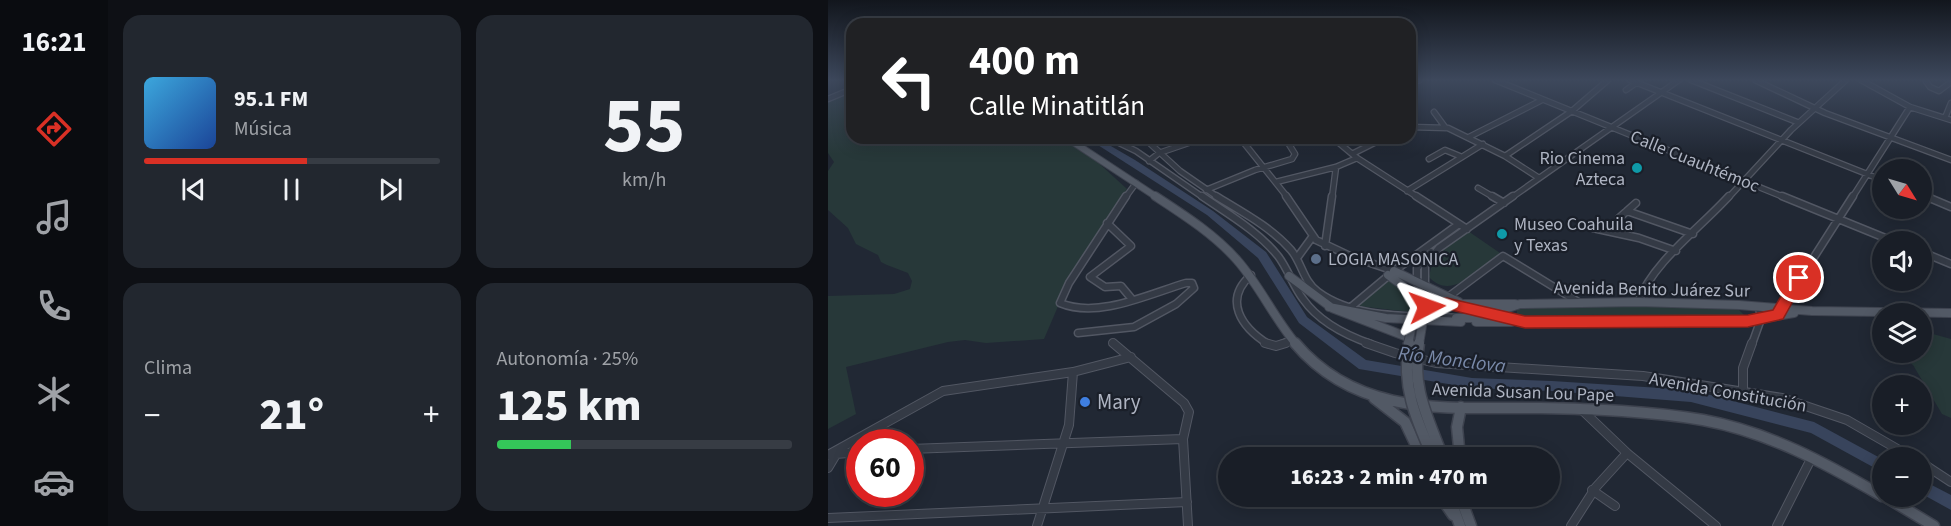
<!DOCTYPE html>
<html lang="es">
<head>
<meta charset="utf-8">
<style>
  body { margin:0; font-family:"Source Sans 3",sans-serif; background:#22272f; color:#f1f3f6; height:100vh; display:flex; flex-direction:column; font-size:22px; white-space:nowrap }
  * { box-sizing:border-box; margin:0 }
  p { font-size:20px; color:#9fa2a7 }
  .icon { flex:none; width:33px; height:33px; fill:none; stroke:currentColor; stroke-width:2; stroke-linecap:round; stroke-linejoin:round }
  .map { position:relative; flex:1; overflow:hidden }
  .sheet { display:flex; flex-direction:column; gap:15px; padding:15px; background:#0e1015; width:720px }
  .sheet>* { flex:none }
  .top-card { position:absolute; left:18px; top:18px; width:570px; height:126px; border-radius:18px; box-shadow:0 3px 15px #0003,0 0 0 2px #373c44; background:#202124; color:#fff; overflow:hidden }
  .needle { width:39px; rotate:127deg }
  .fabs { position:absolute; left:1044px; top:159px; display:grid; gap:12px }
  .fabs a { display:grid; place-items:center; width:60px; height:60px; border-radius:50%; background:#191e27; box-shadow:0 3px 15px #0003,0 0 0 2px #373c44; font-size:30px }
  .speed { position:absolute; left:18px; top:429px; display:flex; gap:12px; font-size:30px; font-weight:700; text-align:center }
  .speed>* { display:grid; place-content:center; width:78px; height:78px; border-radius:50%; background:#191e27; box-shadow:0 3px 15px #0003,0 0 0 2px #373c44; line-height:1 }
  .speed .limit { border:9px solid #d22; background:#fff; color:#111 }
  .pin { position:absolute; display:grid; place-items:center; width:51px; height:51px; color:#fff; margin:-26px; border:3px solid #fff; border-radius:50%; box-shadow:0 2px 6px #0007 }
  .me { position:absolute; width:66px; margin:-33px; rotate:86deg; stroke-linejoin:round; filter:drop-shadow(0 0 4px #0008) }
  .turn { display:flex; align-items:center; gap:21px; height:126px; padding:0 24px; font-size:27px }
  .turn .icon { width:78px; height:78px; stroke-width:2.5 }
  .turn b { display:block; font-size:42px; line-height:51px }
  .big { font-size:45px; font-weight:800; line-height:1.1 }
  .sheet .card { flex:1; display:flex; flex-direction:column; justify-content:center; gap:9px; min-width:0; padding:0 21px; border-radius:18px; background:#22272f }
  .sheet .dial { align-items:center; gap:0 }
  .dial b { font-size:78px; line-height:1 }
  .song { display:flex; align-items:center; gap:18px }
  .cover { width:72px; height:72px; border-radius:9px; background:linear-gradient(135deg,hsl(200 70% 55%),hsl(220 70% 35%)) }
  .played { height:6px; border-radius:3px; background:linear-gradient(90deg,#d93025 55%,#373c44 55%) }
  .keys { display:flex; justify-content:space-around; direction:ltr }
  .heat { display:flex; justify-content:space-between; align-items:center; font-size:33px; direction:ltr }
  .charge { height:9px; border-radius:4px; background:linear-gradient(90deg,#34c759 25%,#373c44 0) }
  .sheet .tiles { flex:1; display:grid; gap:15px; grid-template-columns:repeat(2,1fr) }
  .trip { position:absolute; left:390px; top:447px; width:342px; height:60px; border-radius:30px; background:#191e27; box-shadow:0 3px 15px #0003,0 0 0 2px #373c44; font-weight:800; line-height:60px; text-align:center }
  main { display:flex; flex:1; min-height:0 }
  .dock { display:flex; flex-direction:column; width:108px; justify-content:space-around; align-items:center; background:#0a0c10; color:#9fa2a7 }
  .dock .icon { width:42px; height:42px }
  .dock .current { color:#d93025 }
  .dock b { font-size:27px; color:#f1f3f6 }
  .map>svg:first-child { display:block }
</style>
</head>
<body>
<main>
<nav class="dock">
<b>16:21</b>
<svg class="icon current" aria-label="directions" viewBox="0 0 24 24"><path d="M12 3l9 9-9 9-9-9zM9 14v-3h6M13 9l2 2-2 2"/></svg>
<svg class="icon" aria-label="music" viewBox="0 0 24 24"><path d="M9 18V5l10-2v13"/><circle cx="6" cy="18" r="3"/><circle cx="16" cy="16" r="3"/></svg>
<svg class="icon" aria-label="phone" viewBox="0 0 24 24"><path d="M5 4h4l2 5-3 2q2 4 5 5l2-3 5 2v4C11 20 4 13 5 4z"/></svg>
<svg class="icon" aria-label="climate" viewBox="0 0 24 24"><path d="M12 3v18M4 7l16 10M4 17L20 7"/></svg>
<svg class="icon" aria-label="car" viewBox="0 0 24 24"><path d="M5 17H2v-5l4-1 3-4h7l3 4 3 1v5h-3M9 17h6M6 11h13"/><circle cx="7" cy="17" r="2"/><circle cx="17" cy="17" r="2"/></svg>
</nav>
<section class="sheet">
<div class="tiles">
<div class="card">
<div class="song"><i class="cover"></i><div><b>95.1 FM</b><p>Música</p></div></div>
<div class="played"></div>
<div class="keys"><svg class="icon" aria-label="previous" viewBox="0 0 24 24"><path d="M18 5L8 12l10 7zM5 5v14"/></svg><svg class="icon" aria-label="pause" viewBox="0 0 24 24"><path d="M8 5v14M16 5v14"/></svg><svg class="icon" aria-label="next" viewBox="0 0 24 24"><path d="M6 5l10 7-10 7zM19 5v14"/></svg></div>
</div>
<div class="card dial"><b>55</b><p>km/h</p></div>
<div class="card"><p>Clima</p>
<div class="heat"><a>−</a><b class="big">21°</b><a>+</a></div>
</div>
<div class="card"><p>Autonomía · 25%</p><b class="big">125 km</b><div class="charge"></div></div>
</div>
</section>
<div class="map">
<svg width="1123" height="526" viewBox="0 0 1123 526">
  <rect width="100%" height="100%" fill="#212834"/>
  <path fill="#273839" d="M24 91V138H233L264 157 299 189 240 283 216 339 158 343 137 340 120 342 18 367 28 414 0 429V296L66 294 82 289 84 281 80 273 59 265 53 262 50 255 28 244 20 228 0 210V171L6 162 0 153V101Z
    M640 231 672 253C653 268 623 302 601 277L605 258Z
    M559 280H563L576 291 584 304 582 312 530 306Z
    M708 307H908L916 315 914 318 694 319 689 315V309Z
    M1094 331 1123 339V418L1114 414 1085 365 1070 353 1094 352Z"/>
  <g fill="none" stroke-linecap="round" stroke-linejoin="round">
    <path fill="#38445c" fill-rule="evenodd" d="M259 138H269L307 160 385 211 438 252 479 317 538 360 644 378 724 381 863 390 986 422 1054 459V472L983 433 863 402 724 391 644 388 531 369 471 323 430 258 379 215Z
      M1094 480 1123 495V510L1094 494Z"/>
    <defs>
      <path id="minor-far2" d="M667 80 958 198
        M802 80 1054 180
        M863 80 969 122
        M927 80 997 113 1123 160
        M1033 80 1082 107 1123 120
        M1097 80 1102 87 1111 91 1123 82
        M582 83 592 80
        M798 90 808 83
        M0 99 24 89
        M606 112 617 127
        M1117 118 1123 103
        M582 127 620 128 677 156 711 178
        M641 137 714 100
        M281 138 308 151 376 198
        M316 138 352 171 391 198
        M412 138 460 198
        M505 138 529 158 591 198
        M524 154 556 138
        M677 156 744 111 780 80
        M601 159 617 150 634 157
        M321 161 331 153 375 138
        M448 182 508 167 529 158
        M650 188 667 198
        M378 190 427 170 464 159 467 154 457 138
        M579 191 655 144
        M1094 195 1101 198
        M297 198 308 183
        M504 198 508 167
        M683 198 851 80
        M900 198 963 130 1018 80
        M1024 198 1082 107"/>
      <path id="minor-far1" d="M374 196C400 214 430 231 450 256 460 269 465 286 475 299 491 322 517 335 543 344
        M388 196C414 212 443 227 463 250 474 263 475 281 490 292 528 320 583 315 628 318
        M458 196 488 240 522 256 566 271
        M588 196 639 229
        M664 196 676 203
        M954 196 1067 242
        M1097 196 1123 207
        M799 211 865 234
        M791 218 808 203
        M279 223 303 246 262 277 277 287 293 286 303 298
        M765 228 811 238 848 251
        M497 246 504 196
        M1094 252 1123 264
        M469 258 485 236
        M423 275C395 300 413 327 440 344
        M589 283V268L603 252
        M597 286V265L611 248 685 196
        M620 297 675 256 752 303
        M810 302C825 262 872 228 901 196
        M523 307 566 271 631 224
        M951 312 1025 196
        M250 333 306 327 348 304 366 288 364 283H358C321 294 270 319 232 303L241 283 298 196
        M454 344 464 340
        M924 344 933 319 931 307"/>
      <path id="minor" d="M285 343 356 403 361 412 355 439 360 526
        M437 343 448 346 458 343
        M538 343 567 353 608 363 815 376 954 398 1019 420 1085 458
        M915 390V368L924 343
        M754 410 799 453 888 526
        M82 449 355 439
        M8 454 32 452
        M0 455 115 391 245 372 303 357
        M1094 463 1123 482
        M0 468 9 453
        M764 490 787 506
        M558 496H584
        M0 518 359 502
        M209 526 241 425 245 372
        M743 526 768 487 799 453
        M949 526 984 457"/>
      <path id="major-far2" d="M239 138 330 198"/>
      <path id="major-far1" d="M327 196C356 215 386 234 409 260 432 286 446 318 468 344
        M566 271 631 302
        M560 275 574 285 588 304
        M461 276 504 308 582 338
        M636 304H687
        M501 307 558 318 633 322
        M596 314 600 306 611 303 630 305 697 322 920 321 966 313
        M628 318H650L692 304 810 302 911 305 984 311 1123 313
        M648 322H684"/>
      <path id="major" d="M467 343C531 419 623 407 712 408 766 409 822 411 875 420 941 432 997 463 1054 496
        M546 398 577 422 594 458
        M632 458 629 427 633 407
        M612 496 625 515
        M621 496 632 526
        M632 496 643 526
        M1056 496 1106 526"/>
    </defs>
    <use href="#minor-far2" stroke="#525763" stroke-width="7"/>
    <use href="#minor-far1" stroke="#525763" stroke-width="9"/>
    <use href="#minor" stroke="#525763" stroke-width="10"/>
    <use href="#major-far2" stroke="#3e434f" stroke-width="8"/>
    <use href="#major-far1" stroke="#3e434f" stroke-width="10"/>
    <use href="#major" stroke="#3e434f" stroke-width="13"/>
    <use href="#minor-far2" stroke="#343a45" stroke-width="4.5"/>
    <use href="#minor-far1" stroke="#343a45" stroke-width="6"/>
    <use href="#minor" stroke="#343a45" stroke-width="8"/>
    <use href="#major-far2" stroke="#525965" stroke-width="6"/>
    <use href="#major-far1" stroke="#525965" stroke-width="8"/>
    <use href="#major" stroke="#525965" stroke-width="10"/>
    <defs>
      <path id="major-bridge-far1" d="M580 344 587 311
        M591 344 596 314"/>
      <path id="major-bridge" d="M581 343C573 386 588 419 605 458
        M591 343C583 388 600 417 615 458"/>
    </defs>
    <use href="#major-bridge-far1" stroke="#3e434f" stroke-width="10" stroke-linecap="butt"/>
    <use href="#major-bridge" stroke="#3e434f" stroke-width="13" stroke-linecap="butt"/>
    <use href="#major-bridge-far1" stroke="#525965" stroke-width="8"/>
    <use href="#major-bridge" stroke="#525965" stroke-width="10"/>
  </g>
  <linearGradient id="sky" x2="0" y2="1"><stop stop-color="#12161d"/><stop offset="0.52" stop-color="#3d485c"/><stop offset="1" stop-color="#3d485c" stop-opacity="0"/></linearGradient>
  <rect width="1123" height="154" fill="url(#sky)"/>
  <path fill="#d93025" stroke="#8d1f18" stroke-width="1.5" d="M971 272 978 278 955 319 920 327 697 328 619 309H608L599 312 594 311 592 307 601 299 619 298 697 316 920 315 945 310 966 274Z"/>
  <g fill="#0f9aa8" stroke="#1a1f29" stroke-width="2">
    <circle cx="809" cy="168" r="6"/>
    <circle cx="674" cy="234" r="6"/>
  </g>
  <circle fill="#5c6f8a" stroke="#1a1f29" stroke-width="2" cx="488" cy="259" r="6"/>
  <circle fill="#3f7fe0" stroke="#1a1f29" stroke-width="2" cx="257" cy="402" r="6"/>
  <g text-anchor="middle" stroke-width="4.5" stroke-linejoin="round" paint-order="stroke">
    <g font-size="18" fill="#aeb4c2" stroke="#1a1f29" text-anchor="start">
      <text x="797" y="164" text-anchor="end">Rio Cinema<tspan x="797" dy="21">Azteca</tspan></text>
      <text x="686" y="230">Museo Coahuila<tspan x="686" dy="21">y Texas</tspan></text>
      <text x="500" y="265">LOGIA MASONICA</text>
    </g>
    <g font-size="18" fill="#aeb4c2" stroke="#1a1f29">
      <text transform="translate(867 161) rotate(22)" y="6">Calle Cuauhtémoc</text>
      <text transform="translate(824 289) rotate(1)" y="6">Avenida Benito Juárez Sur</text>
      <text transform="translate(695 392) rotate(2)" y="6">Avenida Susan Lou Pape</text>
      <text transform="translate(900 392) rotate(10)" y="6">Avenida Constitución</text>
    </g>
    <g font-size="20" font-style="italic" fill="#7989a8" stroke="#1a1f29">
      <text transform="translate(624 359) rotate(7)" y="7">Río Monclova</text>
    </g>
    <g font-size="21" fill="#aeb4c2" stroke="#1a1f29" text-anchor="start">
      <text x="269" y="409">Mary</text>
    </g>
  </g>
</svg>
<div class="fabs">
<a><svg class="needle" viewBox="-14 -14 28 28"><path d="M0-13l5 13h-10z" fill="#e53935"/><path d="M0 13l5-13h-10z" fill="#9fa2a7"/></svg></a>
<a><svg class="icon" aria-label="sound" viewBox="0 0 24 24"><path d="M4 9h4l5-4v14l-5-4H4zM17 9q2 3 0 6"/></svg></a>
<a><svg class="icon" aria-label="layers" viewBox="0 0 24 24"><path d="M12 4l9 5-9 5-9-5zM3 14l9 5 9-5"/></svg></a>
<a>+</a>
<a>−</a>
</div>
<div class="speed"><div class="limit">60</div></div>
<div class="pin" style="left:971px;top:278px;background:#d93025"><svg class="icon" aria-label="arrive" viewBox="0 0 24 24"><path d="M6 21V4h12l-3 4 3 4H6"/></svg></div>
<svg class="me" style="left:599px;top:307px" viewBox="-20 -20 40 40"><path d="M0-17L14 15 0 8-14 15z" fill="#d93025" stroke="#fff" stroke-width="4"/></svg>
<div class="trip">16:23 · 2 min · 470 m</div>
<div class="top-card">
<div class="turn"><svg class="icon" aria-label="left" viewBox="0 0 24 24"><path d="M17 20v-9H6M10 6l-5 5 5 5"/></svg><div><b>400 m</b>Calle Minatitlán</div></div>
</div>
</div>
</main>
</body>
</html>
